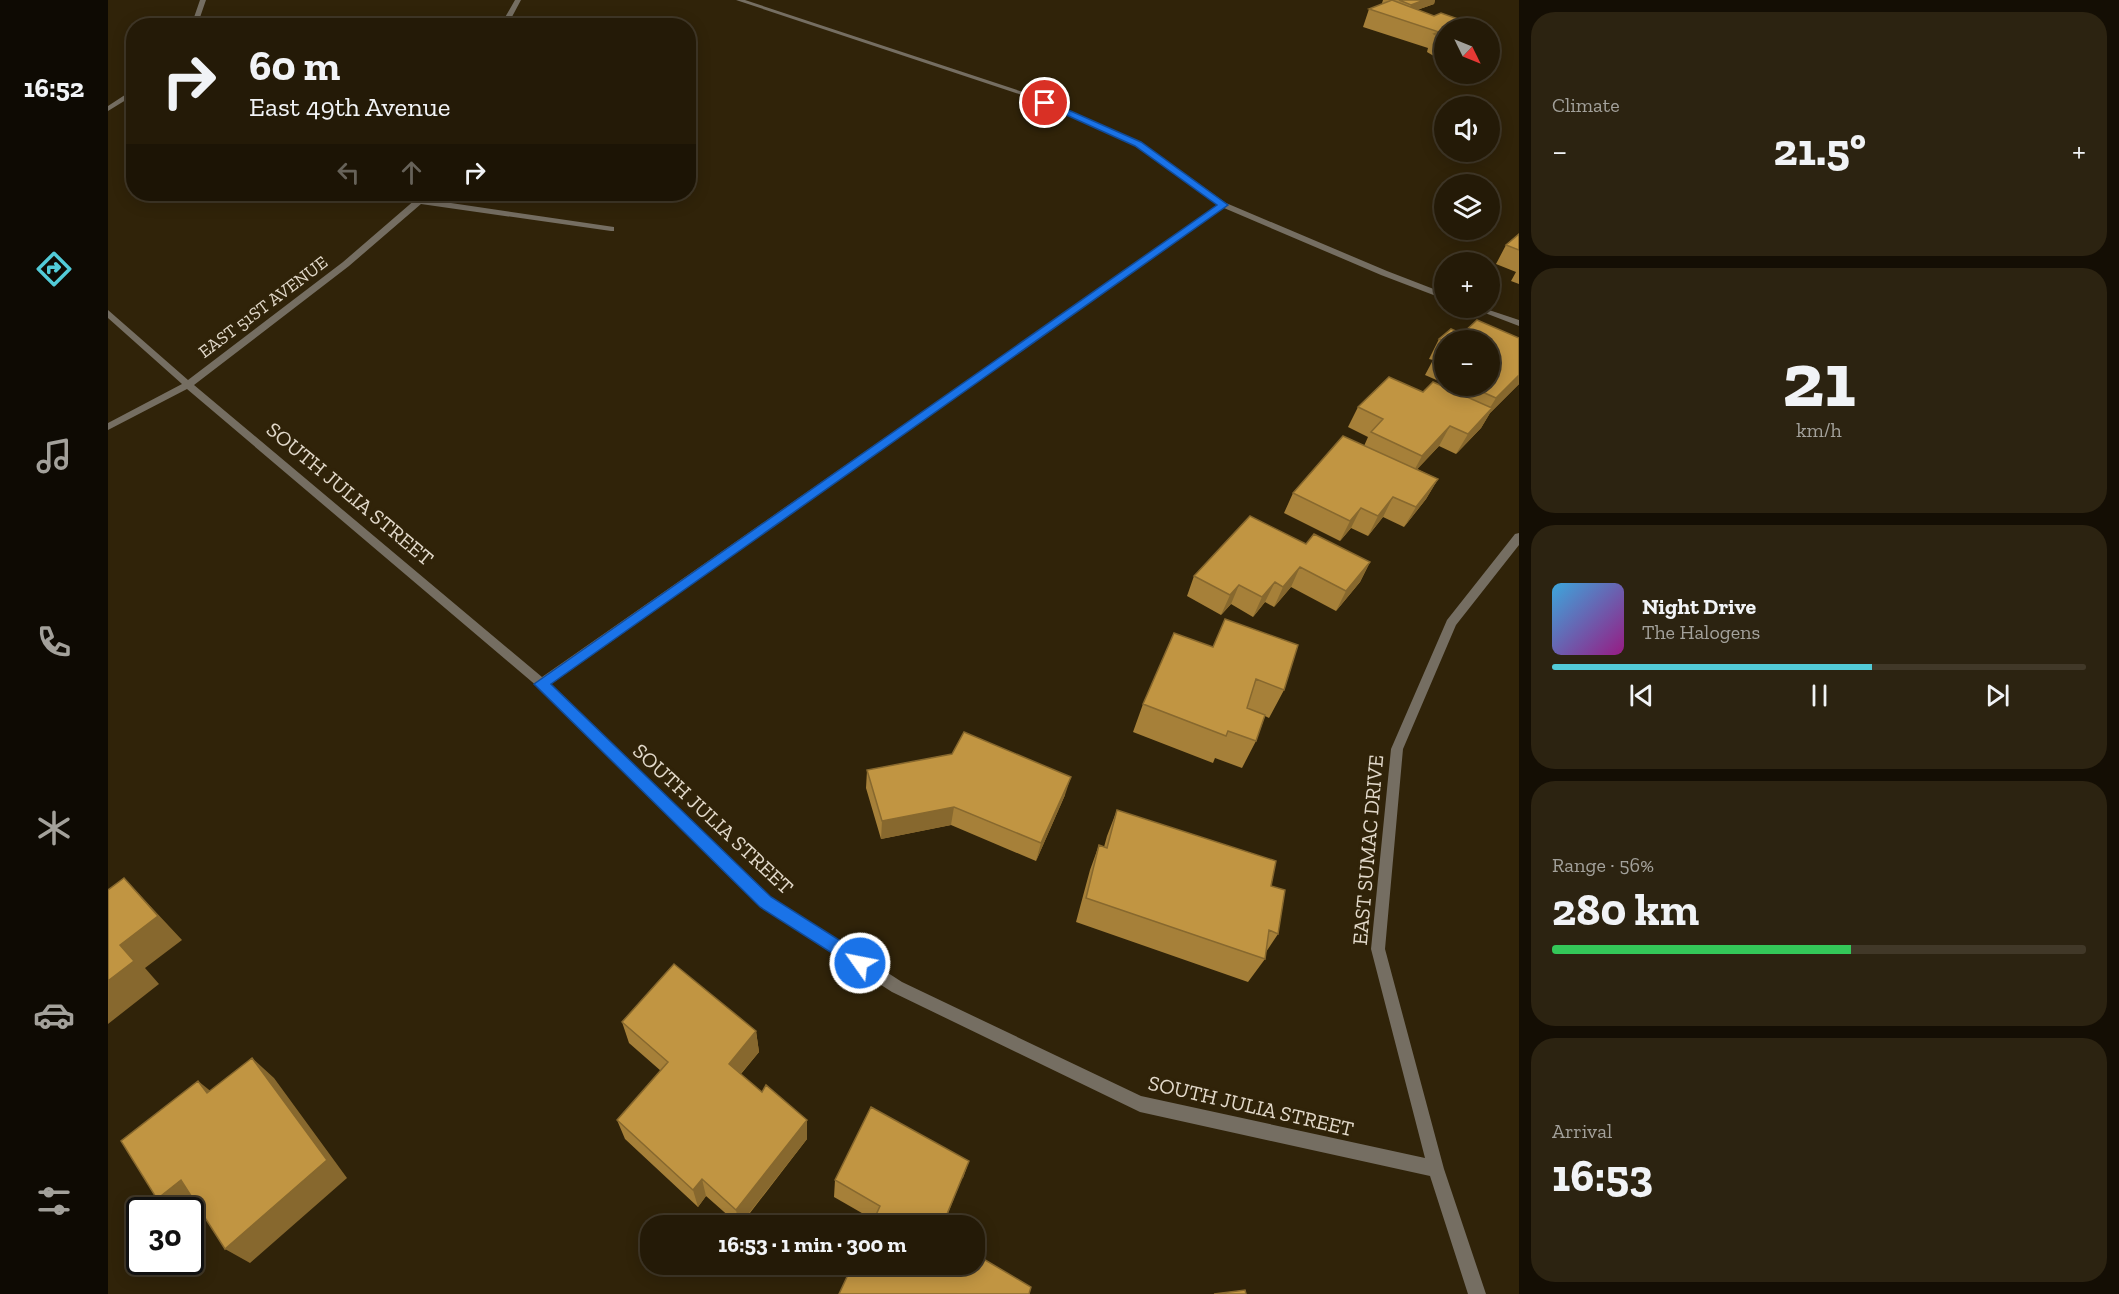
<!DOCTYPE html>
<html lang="en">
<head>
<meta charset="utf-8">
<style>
  body { margin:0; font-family:"Zilla Slab",serif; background:#2c2311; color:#f1f3f6; height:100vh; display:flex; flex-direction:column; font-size:22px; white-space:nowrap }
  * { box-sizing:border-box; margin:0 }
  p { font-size:20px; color:#a3a19b }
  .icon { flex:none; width:33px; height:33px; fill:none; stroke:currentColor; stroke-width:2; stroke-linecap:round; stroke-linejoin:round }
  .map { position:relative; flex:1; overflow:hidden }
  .sheet { display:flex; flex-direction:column; gap:12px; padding:12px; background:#140e04; width:600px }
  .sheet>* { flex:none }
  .top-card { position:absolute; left:18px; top:18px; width:570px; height:183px; border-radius:24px; box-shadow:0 3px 15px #0003,0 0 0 2px #413828; background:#241a07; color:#f1f3f6; overflow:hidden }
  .needle { width:39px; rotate:133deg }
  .tools { position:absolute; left:1326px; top:18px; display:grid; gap:12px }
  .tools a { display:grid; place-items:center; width:66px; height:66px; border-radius:50%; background:#241a07; box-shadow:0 3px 15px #0003,0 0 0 2px #413828; font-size:30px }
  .speed { position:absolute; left:18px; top:1197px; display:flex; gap:12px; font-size:30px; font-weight:700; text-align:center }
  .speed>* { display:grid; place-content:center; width:78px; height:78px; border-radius:50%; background:#241a07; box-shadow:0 3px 15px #0003,0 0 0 2px #413828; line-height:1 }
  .speed .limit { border:3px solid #111; border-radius:9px; background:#fff; color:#111 }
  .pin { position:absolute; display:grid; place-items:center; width:51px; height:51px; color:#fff; margin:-26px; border:3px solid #fff; border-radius:50%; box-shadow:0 2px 6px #0007 }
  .me { position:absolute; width:66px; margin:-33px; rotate:303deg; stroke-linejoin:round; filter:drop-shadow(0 0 4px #0008) }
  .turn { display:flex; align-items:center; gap:21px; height:126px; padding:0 24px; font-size:27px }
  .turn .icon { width:78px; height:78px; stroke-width:2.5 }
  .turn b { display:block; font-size:42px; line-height:51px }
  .lanes { display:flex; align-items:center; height:57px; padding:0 24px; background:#0003; justify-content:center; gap:30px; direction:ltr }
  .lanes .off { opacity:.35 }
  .big { font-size:45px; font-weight:700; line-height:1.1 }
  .sheet .tile { flex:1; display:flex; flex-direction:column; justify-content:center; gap:9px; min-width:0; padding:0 21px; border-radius:24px; background:#2c2311 }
  .sheet .dial { align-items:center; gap:0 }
  .dial b { font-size:78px; line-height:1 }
  .song { display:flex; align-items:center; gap:18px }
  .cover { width:72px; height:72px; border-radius:9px; background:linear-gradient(135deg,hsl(200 70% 55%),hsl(310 70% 35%)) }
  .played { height:6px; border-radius:3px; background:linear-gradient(90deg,#52cbd8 60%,#413828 60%) }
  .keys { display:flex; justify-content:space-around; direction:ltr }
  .heat { display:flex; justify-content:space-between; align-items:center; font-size:33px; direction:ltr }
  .charge { height:9px; border-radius:4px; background:linear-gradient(90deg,#34c759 56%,#413828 0) }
  .trip { position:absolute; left:532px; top:1215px; width:345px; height:60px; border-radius:24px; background:#241a07; box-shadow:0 3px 15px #0003,0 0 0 2px #413828; font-weight:700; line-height:60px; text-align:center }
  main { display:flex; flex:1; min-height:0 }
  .dock { display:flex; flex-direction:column; width:108px; justify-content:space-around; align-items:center; background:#0e0a03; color:#a3a19b }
  .dock .icon { width:42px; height:42px }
  .dock .current { color:#52cbd8 }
  .dock b { font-size:27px; color:#f1f3f6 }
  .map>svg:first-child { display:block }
</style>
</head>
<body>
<main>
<nav class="dock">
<b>16:52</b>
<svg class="icon current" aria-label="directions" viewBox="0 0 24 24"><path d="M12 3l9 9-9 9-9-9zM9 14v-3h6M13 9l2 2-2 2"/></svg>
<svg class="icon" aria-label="music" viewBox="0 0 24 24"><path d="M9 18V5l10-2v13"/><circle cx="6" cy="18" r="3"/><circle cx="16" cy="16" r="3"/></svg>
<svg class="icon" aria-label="phone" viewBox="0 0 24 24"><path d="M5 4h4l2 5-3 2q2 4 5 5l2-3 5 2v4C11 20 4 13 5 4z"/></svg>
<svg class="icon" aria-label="climate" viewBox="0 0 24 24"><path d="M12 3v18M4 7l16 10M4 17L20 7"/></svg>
<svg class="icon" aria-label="car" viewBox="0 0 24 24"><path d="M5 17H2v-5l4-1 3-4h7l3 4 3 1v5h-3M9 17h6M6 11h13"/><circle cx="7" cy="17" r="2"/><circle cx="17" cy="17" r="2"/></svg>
<svg class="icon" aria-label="filters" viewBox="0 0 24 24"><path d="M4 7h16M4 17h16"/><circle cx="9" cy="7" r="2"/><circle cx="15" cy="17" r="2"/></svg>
</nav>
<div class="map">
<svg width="1411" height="1294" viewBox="0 0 1411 1294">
  <rect width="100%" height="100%" fill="#302309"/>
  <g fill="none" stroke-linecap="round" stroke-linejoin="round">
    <path fill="#756e62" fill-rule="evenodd" d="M92 0H98L89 26H83Z
      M407 0H413L399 26H392Z
      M628 0H637L921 94 1033 142 1118 203 1279 271 1336 293V299L1273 275 1116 208 442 685 662 897 794 982 1033 1096 1317 1158 1263 949 1283 749 1339 620 1407 534 1411 533V545L1348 625 1295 749 1277 949 1336 1169 1378 1294H1360L1322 1176 1032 1112 784 992 652 907 430 687 79 389 0 430V423L74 384 0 318V310L80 380 235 262 308 199 312 194H320L316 199 506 227V231H503L313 204 241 266 86 385 434 677 1110 205 1027 146 917 96Z
      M26 89V95L0 111V106Z
      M1364 308H1375L1411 320V326Z"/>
  </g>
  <path fill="#a68039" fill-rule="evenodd" d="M1275 0H1327L1326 4 1309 10 1336 28V62L1319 52 1320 48 1255 27 1261 9 1275 4 1274 3Z
    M1411 234V284L1403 281 1408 272 1388 264 1398 245Z
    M1354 334 1411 338V384L1382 413 1373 428 1348 454 1331 446 1309 469 1330 479 1318 499 1296 527 1275 517 1260 536 1243 528 1232 541 1176 513 1185 493 1256 446 1260 437 1240 427 1250 407 1315 392 1332 385 1333 382 1317 375 1325 360 1321 359 1331 339ZM1336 340H1382V386H1336Z
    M1198 544 1262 562 1252 582 1228 611 1183 587 1166 607 1157 602 1145 617 1123 604 1113 615 1079 596 1086 576Z
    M1066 633 1176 690 1161 718 1157 716 1148 741 1134 768 1107 758 1105 763 1025 732 1035 704Z
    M759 770 957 795 928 861 843 825 773 839 758 788Z
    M1009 810 1163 886 1170 934 1158 952 1157 959 1140 982 968 922 982 870 991 845 996 847 999 836Z
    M514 1022 648 1031 651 1052 633 1074 699 1139 632 1226 598 1196 590 1207 517 1139 509 1120 553 1071 521 1043Z
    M861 1161 855 1178 766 1220 726 1197 727 1180Z"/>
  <path fill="#87682e" d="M1316 0H1327L1326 4 1300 13 1303 5Z
    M1388 37 1382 52V40Z
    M1411 375V384L1382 413 1373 428 1348 454 1360 434 1378 414 1388 398Z
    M1342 426 1331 446 1303 476 1314 456Z
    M1330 479 1318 499 1296 527 1308 507Z
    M1285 497 1275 517 1260 536 1270 516Z
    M1253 508 1243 528 1232 541 1242 521Z
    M1262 562 1252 582 1228 611 1238 591Z
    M1192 567 1183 587 1166 607 1175 587Z
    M1167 582 1157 602 1145 617 1154 597Z
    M1131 585 1123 604 1113 615 1122 595Z
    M963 777 957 795 928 861 933 843Z
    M846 807 843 825 773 839 774 821Z
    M16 878 74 940 37 968 51 984 0 1024V981L12 945Z
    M648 1031 651 1052 624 1084 621 1064Z
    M144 1058 166 1078 239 1178 142 1263 117 1249Z
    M90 1081 115 1101 99 1093Z
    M699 1120V1139L631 1226 628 1210Z
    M861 1161 835 1226H834Z
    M594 1179 598 1196 590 1207 585 1190Z
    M73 1180 99 1197 82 1211 68 1210 49 1199Z"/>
  <path fill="#c19542" stroke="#87682e" stroke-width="1.5" d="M1284 0 1326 16 1333 13 1376 28H1336V40L1326 34 1331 32 1261 9Z
    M1291 0H1316L1303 5Z
    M1382 34 1388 37 1382 40Z
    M1411 234V250L1398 245Z
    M1369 320 1411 338V375L1388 398 1361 386H1382V340L1336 341 1331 339 1343 329 1354 334Z
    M1336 347V359L1328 355Z
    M1281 377 1315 392 1325 382 1384 408 1360 434 1342 426 1314 456 1263 432 1275 419 1250 407Z
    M1235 436 1330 479 1308 507 1285 497 1270 516 1253 508 1242 521 1185 493Z
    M1142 516 1198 544 1206 534 1262 562 1238 591 1192 567 1175 587 1167 582 1154 597 1131 585 1122 595 1086 576Z
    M1117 619 1190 645 1176 690 1148 679 1139 708 1157 715 1148 741 1120 731 1118 736 1035 704 1066 633 1105 647Z
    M856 732 963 777 933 843 846 807 774 821 759 770 844 754Z
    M1009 810 1168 861 1163 886 1177 890 1170 934 1161 930 1157 959 978 898 991 845 999 848Z
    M16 878 50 916 12 945 26 961 0 981V890Z
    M566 964 648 1031 621 1064 654 1092 658 1085 699 1120 628 1210 594 1179 585 1190 509 1120 560 1062 514 1022Z
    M144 1058 219 1160 117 1249 73 1180 49 1199 13 1141 90 1081 99 1093Z
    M763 1107 861 1161 834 1226H763L772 1206 727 1180Z
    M867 1254 923 1287 921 1294H731L745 1264H867Z
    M1137 1290 1138 1294H1106Z"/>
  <path fill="#1a73e8" stroke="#114b97" stroke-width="1.5" d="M934 101H940L1033 142 1120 205 443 684 663 897 758 957 760 963 758 969 752 971 652 907 426 684 1109 205 1027 146 934 104Z"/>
  <g text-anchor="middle" stroke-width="6" stroke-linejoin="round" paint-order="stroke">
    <g font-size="18" fill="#e2d9ca" stroke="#302309">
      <text transform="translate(155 307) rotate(-37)" y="6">EAST 51ST AVENUE</text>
    </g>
    <g font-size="21" fill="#e2d9ca" stroke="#302309">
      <text transform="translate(242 494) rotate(40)" y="7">SOUTH JULIA STREET</text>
      <text transform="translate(605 819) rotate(43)" y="7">SOUTH JULIA STREET</text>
      <text transform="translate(1260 850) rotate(-85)" y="7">EAST SUMAC DRIVE</text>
      <text transform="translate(1143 1106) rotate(13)" y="7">SOUTH JULIA STREET</text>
    </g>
  </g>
</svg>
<div class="tools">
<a><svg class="needle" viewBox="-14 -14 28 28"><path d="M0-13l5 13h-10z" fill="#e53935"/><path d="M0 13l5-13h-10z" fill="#a3a19b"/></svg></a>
<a><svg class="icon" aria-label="sound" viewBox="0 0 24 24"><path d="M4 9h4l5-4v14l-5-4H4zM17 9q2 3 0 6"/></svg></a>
<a><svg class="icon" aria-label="layers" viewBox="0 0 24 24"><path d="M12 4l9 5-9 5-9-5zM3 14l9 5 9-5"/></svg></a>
<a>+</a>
<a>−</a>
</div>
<div class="speed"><div class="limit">30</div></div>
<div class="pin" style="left:937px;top:103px;background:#d93025"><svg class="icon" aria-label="arrive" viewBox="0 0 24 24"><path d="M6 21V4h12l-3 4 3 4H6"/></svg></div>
<svg class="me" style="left:752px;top:963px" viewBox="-20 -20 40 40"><circle r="17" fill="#1a73e8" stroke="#fff" stroke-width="3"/><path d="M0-11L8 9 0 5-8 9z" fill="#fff"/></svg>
<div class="trip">16:53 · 1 min · 300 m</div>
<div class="top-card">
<div class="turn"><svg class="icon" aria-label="right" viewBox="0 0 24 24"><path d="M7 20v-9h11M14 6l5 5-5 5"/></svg><div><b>60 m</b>East 49th Avenue</div></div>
<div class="lanes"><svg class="icon off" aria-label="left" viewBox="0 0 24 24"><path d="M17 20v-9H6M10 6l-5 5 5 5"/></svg><svg class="icon off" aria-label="ahead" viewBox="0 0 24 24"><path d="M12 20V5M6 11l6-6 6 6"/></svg><svg class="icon" aria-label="right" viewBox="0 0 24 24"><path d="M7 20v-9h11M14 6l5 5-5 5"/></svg></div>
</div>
</div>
<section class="sheet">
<div class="tile"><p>Climate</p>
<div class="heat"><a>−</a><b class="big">21.5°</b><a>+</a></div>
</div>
<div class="tile dial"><b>21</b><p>km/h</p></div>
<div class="tile">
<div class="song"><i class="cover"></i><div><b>Night Drive</b><p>The Halogens</p></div></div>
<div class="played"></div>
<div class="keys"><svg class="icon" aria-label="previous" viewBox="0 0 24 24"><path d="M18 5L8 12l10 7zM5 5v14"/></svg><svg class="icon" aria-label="pause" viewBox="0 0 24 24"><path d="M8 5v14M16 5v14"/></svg><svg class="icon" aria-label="next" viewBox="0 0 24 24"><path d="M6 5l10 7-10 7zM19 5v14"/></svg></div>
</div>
<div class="tile"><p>Range · 56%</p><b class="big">280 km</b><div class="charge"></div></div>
<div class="tile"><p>Arrival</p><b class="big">16:53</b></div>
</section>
</main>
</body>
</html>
